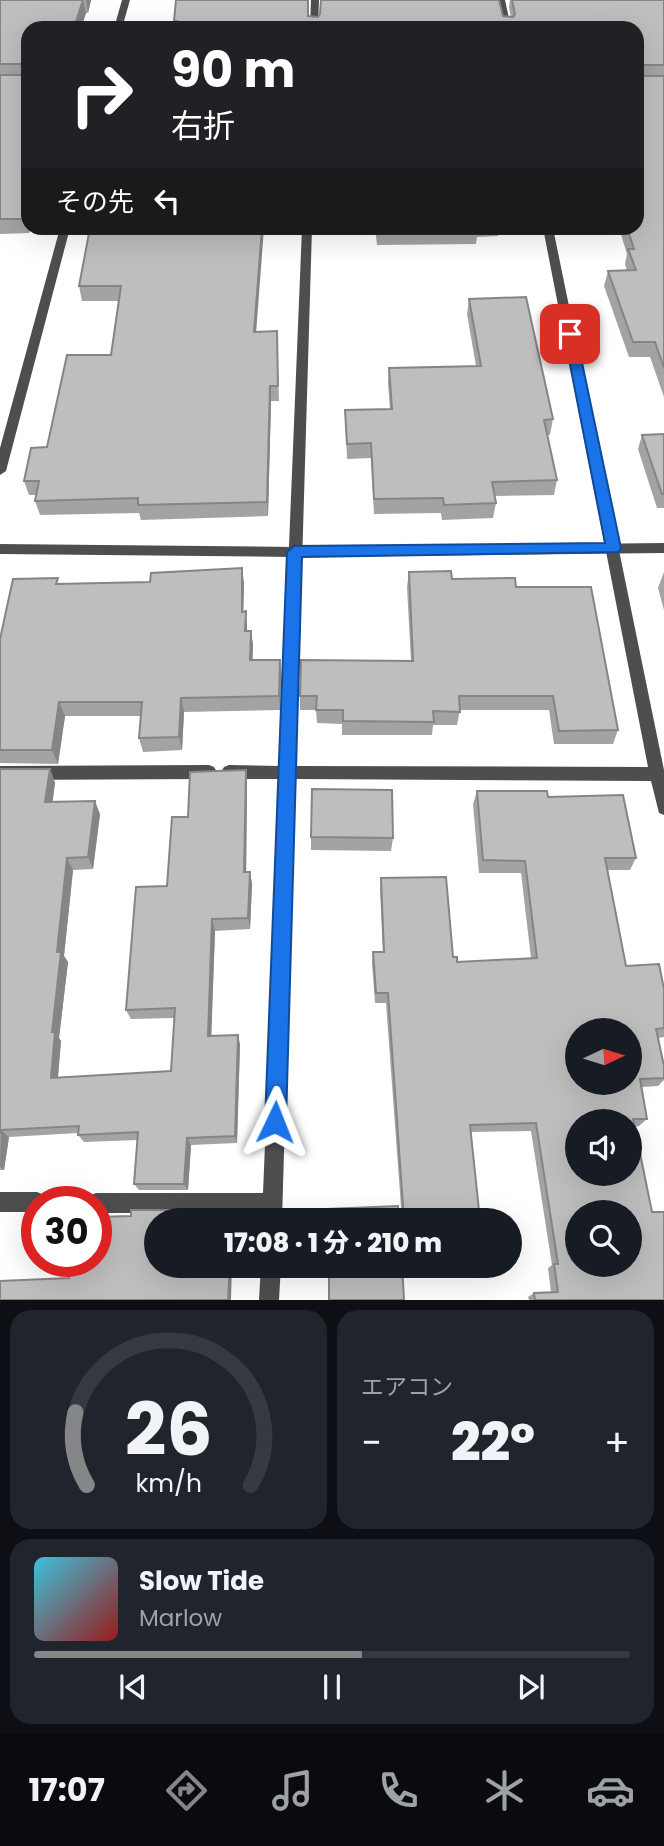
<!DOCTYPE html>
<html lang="ja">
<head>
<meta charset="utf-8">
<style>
  body { margin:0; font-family:Poppins,"Noto Sans JP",sans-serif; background:#20242c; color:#f1f3f6; height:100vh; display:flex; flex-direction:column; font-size:26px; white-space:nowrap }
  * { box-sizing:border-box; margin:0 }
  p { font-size:23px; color:#9ea1a6 }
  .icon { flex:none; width:38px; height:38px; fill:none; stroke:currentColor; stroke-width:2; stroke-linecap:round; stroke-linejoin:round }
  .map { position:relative; height:1300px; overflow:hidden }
  .details { display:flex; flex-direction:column; gap:10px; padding:10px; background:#0d0f14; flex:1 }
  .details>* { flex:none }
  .guide { position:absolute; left:21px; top:21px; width:623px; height:214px; border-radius:21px; box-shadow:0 7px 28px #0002; background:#202124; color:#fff; overflow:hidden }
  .needle { width:46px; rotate:86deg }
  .controls { position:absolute; left:565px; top:1018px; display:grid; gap:14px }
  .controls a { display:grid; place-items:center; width:77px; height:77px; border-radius:50%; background:#171b24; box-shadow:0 7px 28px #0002; font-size:35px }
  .speed { position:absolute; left:21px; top:1186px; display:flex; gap:14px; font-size:35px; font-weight:700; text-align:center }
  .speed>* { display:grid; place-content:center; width:91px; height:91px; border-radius:50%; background:#171b24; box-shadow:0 7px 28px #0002; line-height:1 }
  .speed .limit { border:10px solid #d22; background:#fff; color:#111 }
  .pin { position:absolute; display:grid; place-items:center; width:60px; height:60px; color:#fff; margin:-30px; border-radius:14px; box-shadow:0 4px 10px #0006 }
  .me { position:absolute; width:77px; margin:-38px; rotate:2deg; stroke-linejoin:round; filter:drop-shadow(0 0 5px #0008) }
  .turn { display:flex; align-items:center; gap:24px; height:147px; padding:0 35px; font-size:32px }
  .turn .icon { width:91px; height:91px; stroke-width:2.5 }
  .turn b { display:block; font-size:49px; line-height:60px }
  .then { display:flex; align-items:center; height:66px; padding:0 35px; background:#0003; gap:14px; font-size:26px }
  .big { font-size:52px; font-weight:800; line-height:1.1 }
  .details .widget { flex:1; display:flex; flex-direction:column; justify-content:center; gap:10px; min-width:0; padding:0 24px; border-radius:21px; background:#20242c }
  .details .dial { align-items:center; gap:0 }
  .dial svg { height:182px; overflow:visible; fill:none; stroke:#363941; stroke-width:7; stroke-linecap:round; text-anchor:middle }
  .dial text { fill:#f1f3f6; stroke:none }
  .song { display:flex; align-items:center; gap:21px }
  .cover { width:84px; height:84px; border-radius:10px; background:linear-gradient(135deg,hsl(190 70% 55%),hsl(0 70% 35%)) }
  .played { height:7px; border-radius:4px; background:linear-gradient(90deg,#858687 55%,#363941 55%) }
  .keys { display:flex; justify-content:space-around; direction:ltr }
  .heat { display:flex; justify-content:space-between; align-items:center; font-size:38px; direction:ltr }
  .details .tiles { flex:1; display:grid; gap:10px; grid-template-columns:1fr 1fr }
  .widget:last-child { grid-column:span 2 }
  .trip { position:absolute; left:144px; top:1208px; width:378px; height:70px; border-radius:35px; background:#171b24; box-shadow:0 7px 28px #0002; font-weight:800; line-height:70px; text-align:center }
  .tab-bar { display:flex; height:112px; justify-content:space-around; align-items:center; background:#090b0e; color:#9ea1a6 }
  .tab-bar .icon { width:49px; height:49px }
  .tab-bar .on { color:#858687 }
  .tab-bar b { font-size:32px; color:#f1f3f6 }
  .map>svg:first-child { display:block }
</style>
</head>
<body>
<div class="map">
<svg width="664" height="1300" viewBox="0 0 664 1300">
  <rect width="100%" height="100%" fill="#fff"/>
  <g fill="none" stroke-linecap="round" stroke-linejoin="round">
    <path fill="#4e4e4e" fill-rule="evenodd" d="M122 0H130L122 28H114Z
      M311 0H319L318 28H310Z
      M497 0H505L511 28H503Z
      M60 228H70L6 471 0 475V448Z
      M302 228H312L296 766 648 767 543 228H553L664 770V815L659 813 651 781 295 779 282 1220H262L263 1213H96V1202H87L89 1196 96 1193H263L280 779H229L224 777 221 772 224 767 229 765 280 766Z
      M209 765 214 767 217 772 214 777 209 779 0 780V766Z
      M0 1192H37L44 1195 47 1202H37V1212H0Z
      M261 1265H281L279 1300H259Z"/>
    <path fill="#4e4e4e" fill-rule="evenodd" d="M664 543V553L294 557 0 554V544L294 547Z"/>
  </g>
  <path fill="#a3a3a3" d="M0 0H91L88 13H86L81 28H28V228H30L29 233 0 234Z
    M510 0H664V397L650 357H629L604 286 608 271H627L625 264 627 254 619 228H637V28H174V21L308 16 511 17 509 7Z
    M90 228 256 332 277 331 279 401H271L268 516 141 520 139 513 40 515 35 501 36 495H29L24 481 111 355 119 301H82L79 286Z
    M375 228H500L498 236 477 237 476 244 377 245Z
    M469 299 553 419 550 435H547L557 480 554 495 495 496 496 503 493 518 442 520 441 513 374 514 371 458 347 459 345 410 390 409 388 383 389 368 476 366 467 314Z
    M664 434V508H657L638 449 642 435Z
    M409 572 516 587 618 730 613 744H554L549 710H460L457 725H433L432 735H342V724L317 723 316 710H300V696L411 661 407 587Z
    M664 572V610L658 588Z
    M244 583 243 612 246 611 247 631H251L253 645 252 660H280L281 674 280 710 184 712 182 750 143 752 139 738 141 716H65L58 764 0 763V639L60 584Z
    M0 769H50L55 783 52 802 100 814 93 869 73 870 64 956 68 962 59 1038 61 1041 58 1078 171 1071 174 1018 131 1019 126 1010 167 886 188 817 247 783 246 872H250L252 884 250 929 215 931 211 1036 240 1044 237 1143 191 1145 188 1190H139L134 1184 138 1140 84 1142 78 1135V1133L9 1137 4 1170H0Z
    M477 791 548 797 636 858 630 870H607L626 966 664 989V1037L658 1038 664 1066V1080L658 1086 641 1087 647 1119 639 1126 635 1127 664 1300H529L528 1297 534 1293 551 1292 548 1268 552 1265 531 1131 471 1132 480 1220H402L386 1003H375L372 963 373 952H383L380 890 381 878 457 962 531 958 521 873H479L473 804Z
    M311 837 393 838 391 851 311 850Z"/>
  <path fill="#858585" d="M83 0 86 13 81 28H74Z
    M86 0H91L88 13Z
    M27 210 28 228H30L29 233 25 219Z
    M262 228H264L255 347 254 332Z
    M270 386 271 401 268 516 267 502Z
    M242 568 244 583 243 626 242 612Z
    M246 611 247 626V645L245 631Z
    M251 631 253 645 252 674 250 660Z
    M280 660 281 674 280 710 279 696Z
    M181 698 184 712 182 750 179 737Z
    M59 702 65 716 58 764 52 750Z
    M50 769 55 783 51 815 45 802Z
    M246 770 247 783 246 884 244 872Z
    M95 801 100 814 93 869 88 857Z
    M67 858 73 870 64 956 68 962 59 1038 61 1041 57 1086 51 1078 52 1032 57 952Z
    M250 872 252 884 250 929 248 918Z
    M212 919 215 931 211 1045 208 1036Z
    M238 1035 240 1044 237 1143 235 1136Z
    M1 1130 9 1137 4 1170 0 1167Z
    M187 1138 191 1145 188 1190 184 1184Z
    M183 1210 187 1216 186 1220H182Z
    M230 1265H232L231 1300H228Z"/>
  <path fill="#bebebe" stroke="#858585" stroke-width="2" fill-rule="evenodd" d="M0 0H83L74 28H28V210H27L25 219H0V75H27V67L25 64H0Z
    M176 0H308V16L318 17 320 14 321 0H499L503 16 513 17 515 14 512 0H664V65H640L638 68 640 76H664V368L655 342H633L608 271 636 270 628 249H634L627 228H637V28H177V21H174Z
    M90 228H262L254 332 277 331 278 386H270L267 502 138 505V498L35 501 39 481H24L31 448 47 447 67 355H111L121 286H79Z
    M377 228H478V230H378Z
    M526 297 553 419 544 420 557 480 492 482 496 503 444 505 443 498 374 499 371 443 347 444 345 410 392 409 389 368 481 366 469 299Z
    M664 434V494H662L642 435Z
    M242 568V612L246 611 245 631H251L250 660H280L279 696 181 698 179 737 139 738 142 702H59L52 750H0V639L13 579 58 578 56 584 150 582 151 573Z
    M451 571 452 579 515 578 516 587H591L618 730 559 731 553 696H459L460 712 433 711 434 722 343 721V710H316L317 696H300L301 660 413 661 409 572Z
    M0 769H50L45 802 95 801 88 857 67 858 57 952H61L52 1032H55L51 1078 171 1071 175 1008 126 1010 136 887 167 886 172 817H188L190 772 246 770 244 872H250L248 918 212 919 208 1036 238 1035 235 1136 187 1138 184 1184H134L138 1132 78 1135 79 1126 1 1130 0 1134Z
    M312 789 392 790 393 838 311 837Z
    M477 791H547L548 797 623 795 636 858H605L626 966 659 964 664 989V1028L656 1029 664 1066V1078L640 1079 647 1119H633L652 1212H664V1300H535L534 1293 558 1292 554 1264H558L536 1123 470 1125 480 1220H404L388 993H376L373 952H384L381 878 446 877 453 957H457V962L537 958 525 861 483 860ZM578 1031H630V1083H578ZM578 1122H630V1174H578ZM578 1213H630V1265H578Z
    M398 1206 399 1220H327V1209Z
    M131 1210H183L182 1219H215V1220H156V1265H230L228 1300H0V1281L69 1278 71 1262H96V1217L131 1216Z
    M329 1265H402L404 1300H329Z"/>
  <path fill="#1a73e8" stroke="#114b97" stroke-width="2" d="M570 330 576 334 621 548 619 552 302 557 286 1122 283 1130 275 1133 268 1130 265 1122 287 552 294 546 605 543 564 334Z"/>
</svg>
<div class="controls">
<a><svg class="needle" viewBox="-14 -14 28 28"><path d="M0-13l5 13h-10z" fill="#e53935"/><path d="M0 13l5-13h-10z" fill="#9ea1a6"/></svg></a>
<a><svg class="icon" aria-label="sound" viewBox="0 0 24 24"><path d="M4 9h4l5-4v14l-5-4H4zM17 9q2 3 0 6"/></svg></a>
<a><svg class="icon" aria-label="search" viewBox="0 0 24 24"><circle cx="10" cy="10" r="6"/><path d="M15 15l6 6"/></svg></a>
</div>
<div class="speed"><div class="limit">30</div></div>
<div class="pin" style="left:570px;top:334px;background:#d93025"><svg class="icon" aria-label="arrive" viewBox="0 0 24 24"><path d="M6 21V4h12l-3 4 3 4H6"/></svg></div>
<svg class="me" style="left:275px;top:1122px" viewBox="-20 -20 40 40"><path d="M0-17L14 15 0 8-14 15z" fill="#1a73e8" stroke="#fff" stroke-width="4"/></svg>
<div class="trip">17:08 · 1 分 · 210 m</div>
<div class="guide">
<div class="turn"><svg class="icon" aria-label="right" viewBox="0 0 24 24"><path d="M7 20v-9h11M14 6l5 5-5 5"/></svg><div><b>90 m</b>右折</div></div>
<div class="then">その先<svg class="icon" aria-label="left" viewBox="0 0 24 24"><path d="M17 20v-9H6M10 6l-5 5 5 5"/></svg></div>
</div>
</div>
<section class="details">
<div class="tiles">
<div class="widget dial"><svg viewBox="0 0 100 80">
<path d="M14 69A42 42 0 1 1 86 69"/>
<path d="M14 69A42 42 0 0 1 9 37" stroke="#858687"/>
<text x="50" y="56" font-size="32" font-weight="700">26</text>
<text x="50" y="72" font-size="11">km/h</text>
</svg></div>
<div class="widget"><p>エアコン</p>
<div class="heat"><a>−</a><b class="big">22°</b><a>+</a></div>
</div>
<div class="widget">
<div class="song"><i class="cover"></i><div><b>Slow Tide</b><p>Marlow</p></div></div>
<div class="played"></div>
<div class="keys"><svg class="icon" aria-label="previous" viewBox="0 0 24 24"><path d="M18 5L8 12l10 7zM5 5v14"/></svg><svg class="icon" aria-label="pause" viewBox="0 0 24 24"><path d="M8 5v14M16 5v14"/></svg><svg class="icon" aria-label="next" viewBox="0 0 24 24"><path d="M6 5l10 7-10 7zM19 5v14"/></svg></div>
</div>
</div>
</section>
<nav class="tab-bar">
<b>17:07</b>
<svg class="icon on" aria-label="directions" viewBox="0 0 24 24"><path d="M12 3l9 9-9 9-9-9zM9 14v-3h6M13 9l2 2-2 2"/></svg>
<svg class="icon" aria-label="music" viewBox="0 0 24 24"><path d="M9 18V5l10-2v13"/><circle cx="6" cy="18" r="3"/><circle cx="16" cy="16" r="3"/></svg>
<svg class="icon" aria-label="phone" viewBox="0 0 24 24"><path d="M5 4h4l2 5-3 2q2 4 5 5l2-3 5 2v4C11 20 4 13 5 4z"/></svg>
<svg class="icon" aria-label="climate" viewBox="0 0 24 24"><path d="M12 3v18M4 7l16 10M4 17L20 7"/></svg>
<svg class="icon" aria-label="car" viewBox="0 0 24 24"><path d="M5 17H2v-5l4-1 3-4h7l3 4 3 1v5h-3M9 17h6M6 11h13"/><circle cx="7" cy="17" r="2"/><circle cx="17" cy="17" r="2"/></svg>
</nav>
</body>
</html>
